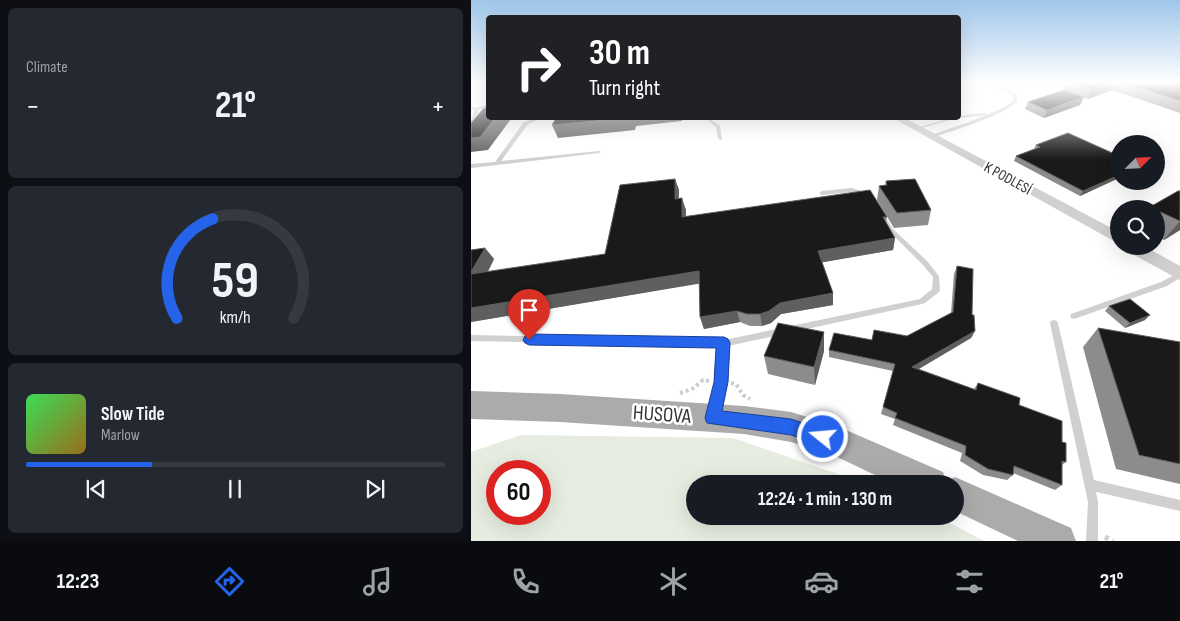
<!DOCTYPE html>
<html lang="en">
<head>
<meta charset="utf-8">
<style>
  body { margin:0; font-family:"Sofia Sans Condensed",sans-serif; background:#242831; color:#f1f3f6; height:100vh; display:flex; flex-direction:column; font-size:19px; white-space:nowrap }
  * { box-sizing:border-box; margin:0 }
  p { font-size:16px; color:#9ea1a6 }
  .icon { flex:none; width:28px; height:28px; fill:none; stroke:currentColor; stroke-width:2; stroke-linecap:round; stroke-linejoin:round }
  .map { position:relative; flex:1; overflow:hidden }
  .sheet { display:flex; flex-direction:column; gap:8px; padding:8px; background:#0d0f14; width:471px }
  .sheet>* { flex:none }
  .top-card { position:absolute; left:15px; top:15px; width:475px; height:105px; border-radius:5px; box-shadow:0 5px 20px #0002; background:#202124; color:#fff; overflow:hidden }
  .needle { width:32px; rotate:66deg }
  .buttons { position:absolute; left:639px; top:135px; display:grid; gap:10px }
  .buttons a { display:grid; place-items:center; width:55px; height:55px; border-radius:50%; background:#171b24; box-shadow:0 5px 20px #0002; font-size:25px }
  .speed { position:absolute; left:15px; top:460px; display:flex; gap:10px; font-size:25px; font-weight:700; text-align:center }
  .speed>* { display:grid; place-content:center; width:65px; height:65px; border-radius:50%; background:#171b24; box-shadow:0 5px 20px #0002; line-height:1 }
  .speed .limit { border:8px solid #d22; background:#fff; color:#111 }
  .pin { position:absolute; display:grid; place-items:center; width:42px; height:42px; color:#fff; margin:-51px -21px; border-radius:50% 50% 50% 0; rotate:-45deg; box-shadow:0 0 5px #0007 }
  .pin .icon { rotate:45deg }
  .me { position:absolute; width:55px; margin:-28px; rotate:287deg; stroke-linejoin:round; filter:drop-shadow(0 0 4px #0008) }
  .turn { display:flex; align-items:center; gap:18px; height:105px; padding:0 20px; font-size:22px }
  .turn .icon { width:65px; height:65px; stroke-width:2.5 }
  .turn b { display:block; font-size:35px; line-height:42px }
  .big { font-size:38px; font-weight:700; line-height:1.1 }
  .sheet .widget { flex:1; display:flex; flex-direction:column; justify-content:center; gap:8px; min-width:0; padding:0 18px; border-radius:8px; background:#242831 }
  .sheet .dial { align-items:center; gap:0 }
  .dial svg { height:130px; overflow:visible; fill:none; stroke:#363941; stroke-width:7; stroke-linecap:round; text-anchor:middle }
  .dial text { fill:#f1f3f6; stroke:none }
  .song { display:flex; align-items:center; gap:15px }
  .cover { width:60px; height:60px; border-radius:8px; background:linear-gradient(135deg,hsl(130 70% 55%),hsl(40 70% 35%)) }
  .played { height:5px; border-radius:2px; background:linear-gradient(90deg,#2563eb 30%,#363941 30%) }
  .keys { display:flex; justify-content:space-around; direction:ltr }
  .heat { display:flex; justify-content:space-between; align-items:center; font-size:28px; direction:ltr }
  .trip { position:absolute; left:215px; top:475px; width:278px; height:50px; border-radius:25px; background:#171b24; box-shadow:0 5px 20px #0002; font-weight:700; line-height:50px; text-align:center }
  .dock { display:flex; height:80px; justify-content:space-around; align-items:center; background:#090b0e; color:#9ea1a6 }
  .dock .icon { width:35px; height:35px }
  .dock .selected { color:#2563eb }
  .dock b { font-size:22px; color:#f1f3f6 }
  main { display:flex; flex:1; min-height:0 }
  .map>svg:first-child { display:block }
</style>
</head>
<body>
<main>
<section class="sheet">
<div class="widget"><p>Climate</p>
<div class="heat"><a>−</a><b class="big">21°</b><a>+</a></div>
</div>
<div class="widget dial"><svg viewBox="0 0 100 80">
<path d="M14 69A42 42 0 1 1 86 69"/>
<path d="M14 69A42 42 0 0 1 36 8" stroke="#2563eb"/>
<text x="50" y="56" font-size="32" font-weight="700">59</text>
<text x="50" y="72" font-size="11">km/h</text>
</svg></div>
<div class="widget">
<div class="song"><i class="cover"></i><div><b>Slow Tide</b><p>Marlow</p></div></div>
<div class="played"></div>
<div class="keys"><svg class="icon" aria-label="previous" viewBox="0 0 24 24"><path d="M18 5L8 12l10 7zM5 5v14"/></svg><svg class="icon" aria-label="pause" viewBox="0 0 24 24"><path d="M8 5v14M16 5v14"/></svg><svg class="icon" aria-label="next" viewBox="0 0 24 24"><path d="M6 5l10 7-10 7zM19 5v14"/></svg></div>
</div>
</section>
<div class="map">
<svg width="709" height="541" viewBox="0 0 709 541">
  <rect width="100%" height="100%" fill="#fff"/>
  <path fill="#e6ecdf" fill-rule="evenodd" d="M50 435 262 438 396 484H224V516H466L513 541H0V452ZM26 471H69V514H26Z"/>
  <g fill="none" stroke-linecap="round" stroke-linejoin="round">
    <path stroke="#cdcdcd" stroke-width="4" stroke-dasharray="3 3" stroke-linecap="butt" d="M260 383 265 384 272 395 279 399
      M209 393 221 389 232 380 238 381"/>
    <path stroke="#cdcdcd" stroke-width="5" stroke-dasharray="4 4" stroke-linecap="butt" d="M634 537 642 541"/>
    <path fill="#d0d0d0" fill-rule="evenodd" d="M515 83C526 83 540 89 547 97L546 102C526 118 488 128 464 137H460V135L495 123 515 115 488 118H486H488V116L514 113H515V115L532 108 542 101 543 97 539 93Z
      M18 104V106L7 110V113L1 122H0C0 117 3 114 3 110L0 108V106L5 108Z
      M67 118H72L57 124 30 161 128 151 130 152 128 153 0 168V164L24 162 53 122Z
      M234 118H238L249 126 251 140 247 139 245 127Z
      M481 118H486L447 129 445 128Z
      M381 188 394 192 400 196 397 198 390 194 381 192 351 195 348 193 351 191Z
      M410 212 412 213 422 229 456 261 467 275 468 277 469 290 468 292 454 303 451 304 257 346 254 382 248 412 246 415 243 417 240 415 238 412 246 382 249 346 0 341V335L253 340 449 299 461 289 462 277 452 265 418 231 407 214Z
      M707 273H709V278L696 286 603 319 600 318 599 316 600 314 690 282Z
      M583 320 586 321 587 323 623 480 709 500V511L625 492 627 502V541H615L617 502 579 323 580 321Z"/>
    <path fill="#d0d0d0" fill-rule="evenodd" d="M422 118H434L648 232V244Z
      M652 246H673L709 266V280L654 250Z"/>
    <path fill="#ababab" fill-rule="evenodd" d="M0 391 89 394 273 406 320 412 368 427 472 472 475 481 484 477 600 528 605 541H547L484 511V484H423L364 456 320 442 273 434 89 422 0 419Z"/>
  </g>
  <path fill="#8c8c8c" d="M594 83H709V113L641 90 617 99 592 90Z
    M613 97 609 105 573 118 554 109 557 102Z
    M565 145 648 156V178L609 196 543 161 545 156 563 149Z
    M204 179 208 190V199L215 210V216L416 217 415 222 424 238 422 250 351 262 362 293V305L310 314 300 323 291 326H279L269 322 233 329 229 317 228 283 0 322V250L14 248 23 259 17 272 134 254Z
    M415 181 460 210 457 225 423 228 406 200 408 186 414 185Z
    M709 191V230L693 240 685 236V209H677L679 207Z
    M486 266 501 315 504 331 500 338 448 369 503 389 507 383 548 405 591 442 595 462 591 465V485L584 490 542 473V475L536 480 512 475 489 461 491 453 422 425 424 419 410 414 422 371 358 357V350L401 340 436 336 480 313 483 274Z
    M638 306 674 320 654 328 634 311Z
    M627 328 709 342V484L645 469 612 347Z
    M353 332V351L344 385 297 374 293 356Z"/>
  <path fill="#5f5f5f" d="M638 83H645L641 90 617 99 621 89Z
    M613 97 609 105 573 118 576 110Z
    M24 118H55L40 119 17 150 0 152V138Z
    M156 118H211V121L165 126 164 130 87 138 81 125Z
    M648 175V178L609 196 612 191Z
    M204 179 208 190 207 211 204 199Z
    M211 198 215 210 214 228 211 217Z
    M709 221V230L693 240Z
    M424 238 422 250 348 263 347 251Z
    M14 248 23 259 9 286 0 276V272Z
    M228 271 232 283 0 322V308Z
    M362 293V305L310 314 300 323 291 326 289 314 309 303Z
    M266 311 269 322 233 329 229 317Z
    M679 315 674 320 654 328 659 323Z
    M504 331 500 338 439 374 441 367Z
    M353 332V351L344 385 343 367Z"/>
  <path fill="#1a1a1a" stroke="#5f5f5f" d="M605 83H638L621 89Z
    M654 83H709V101Z
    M593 90 613 97 576 110 557 102Z
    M13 108H18V118H24L9 137 0 138V123Z
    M85 118H156L81 125Z
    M597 133 648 156V175L612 191 545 156 569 147 565 145Z
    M204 179V199L211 198V217L399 190 416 217H412L424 238 347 251 362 293 309 303 298 311 289 314H276L266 311 229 317 228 271 0 308V274L134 254 149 185Z
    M444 179 460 210 426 213 408 186 416 185 415 181Z
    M707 191H709V221L685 210V209H683L679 207Z
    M14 248 0 272V250Z
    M486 266 502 269 501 315H503L504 331 441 367 505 390 507 383 549 398 548 405 591 421V442L595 443V462L591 461V485L543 466 542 475 517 469 494 455 495 446 424 418 426 413 412 407 424 364 358 350 363 333 401 340 403 330 436 336 482 312Z
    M659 299 679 315 659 323 638 306Z
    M307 323 353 332 343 367 293 356Z
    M627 328 709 342V464L668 455Z"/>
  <linearGradient id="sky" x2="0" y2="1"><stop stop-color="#9ec6ea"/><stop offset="0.52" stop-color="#fff"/><stop offset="1" stop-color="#fff" stop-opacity="0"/></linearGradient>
  <rect width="709" height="159" fill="url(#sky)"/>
  <path fill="#2563eb" stroke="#184099" d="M58 334 253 337 257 339 259 343 257 382 251 411 320 419 358 432 360 437 358 443 352 445 320 435 236 423 234 418 243 382 245 348 58 345 54 343 52 340 54 336Z"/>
  <g text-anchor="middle" stroke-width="5" stroke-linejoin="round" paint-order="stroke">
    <g font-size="15" fill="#333" stroke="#fff">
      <text transform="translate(537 178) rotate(29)" y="5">K PODLESÍ</text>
    </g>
    <g font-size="21" fill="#333" stroke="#fff">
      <text transform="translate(191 414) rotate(4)" y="7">HUSOVA</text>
    </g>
  </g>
</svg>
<div class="buttons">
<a><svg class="needle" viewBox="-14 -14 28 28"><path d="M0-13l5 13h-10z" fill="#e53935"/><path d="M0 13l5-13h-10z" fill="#9ea1a6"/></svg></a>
<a><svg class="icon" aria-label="search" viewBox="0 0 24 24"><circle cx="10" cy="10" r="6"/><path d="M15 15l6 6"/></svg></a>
</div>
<div class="speed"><div class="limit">60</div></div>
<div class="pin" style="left:58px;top:340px;background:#d93025"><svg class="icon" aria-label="arrive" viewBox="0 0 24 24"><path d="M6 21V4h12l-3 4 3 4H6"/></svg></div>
<svg class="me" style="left:352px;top:437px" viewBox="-20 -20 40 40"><circle r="17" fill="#2563eb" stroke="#fff" stroke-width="3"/><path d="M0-11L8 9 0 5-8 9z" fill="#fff"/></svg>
<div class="trip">12:24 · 1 min · 130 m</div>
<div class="top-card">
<div class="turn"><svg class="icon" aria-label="right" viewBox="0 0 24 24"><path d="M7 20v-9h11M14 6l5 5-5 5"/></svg><div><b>30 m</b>Turn right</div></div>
</div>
</div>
</main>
<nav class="dock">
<b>12:23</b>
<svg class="icon selected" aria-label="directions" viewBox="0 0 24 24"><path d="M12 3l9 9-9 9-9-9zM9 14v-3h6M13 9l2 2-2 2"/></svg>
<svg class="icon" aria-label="music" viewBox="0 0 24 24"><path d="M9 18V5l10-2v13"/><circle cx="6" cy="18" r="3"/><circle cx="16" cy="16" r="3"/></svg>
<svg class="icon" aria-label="phone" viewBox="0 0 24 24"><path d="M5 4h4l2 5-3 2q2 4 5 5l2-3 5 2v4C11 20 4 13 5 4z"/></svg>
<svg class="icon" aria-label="climate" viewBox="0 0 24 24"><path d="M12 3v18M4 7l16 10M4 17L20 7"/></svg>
<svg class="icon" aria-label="car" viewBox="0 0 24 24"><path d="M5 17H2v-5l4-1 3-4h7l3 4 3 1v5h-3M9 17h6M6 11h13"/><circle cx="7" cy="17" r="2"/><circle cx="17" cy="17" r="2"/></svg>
<svg class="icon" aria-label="filters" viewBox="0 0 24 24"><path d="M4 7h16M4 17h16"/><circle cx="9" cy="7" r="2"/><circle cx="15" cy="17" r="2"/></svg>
<b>21°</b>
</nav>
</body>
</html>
